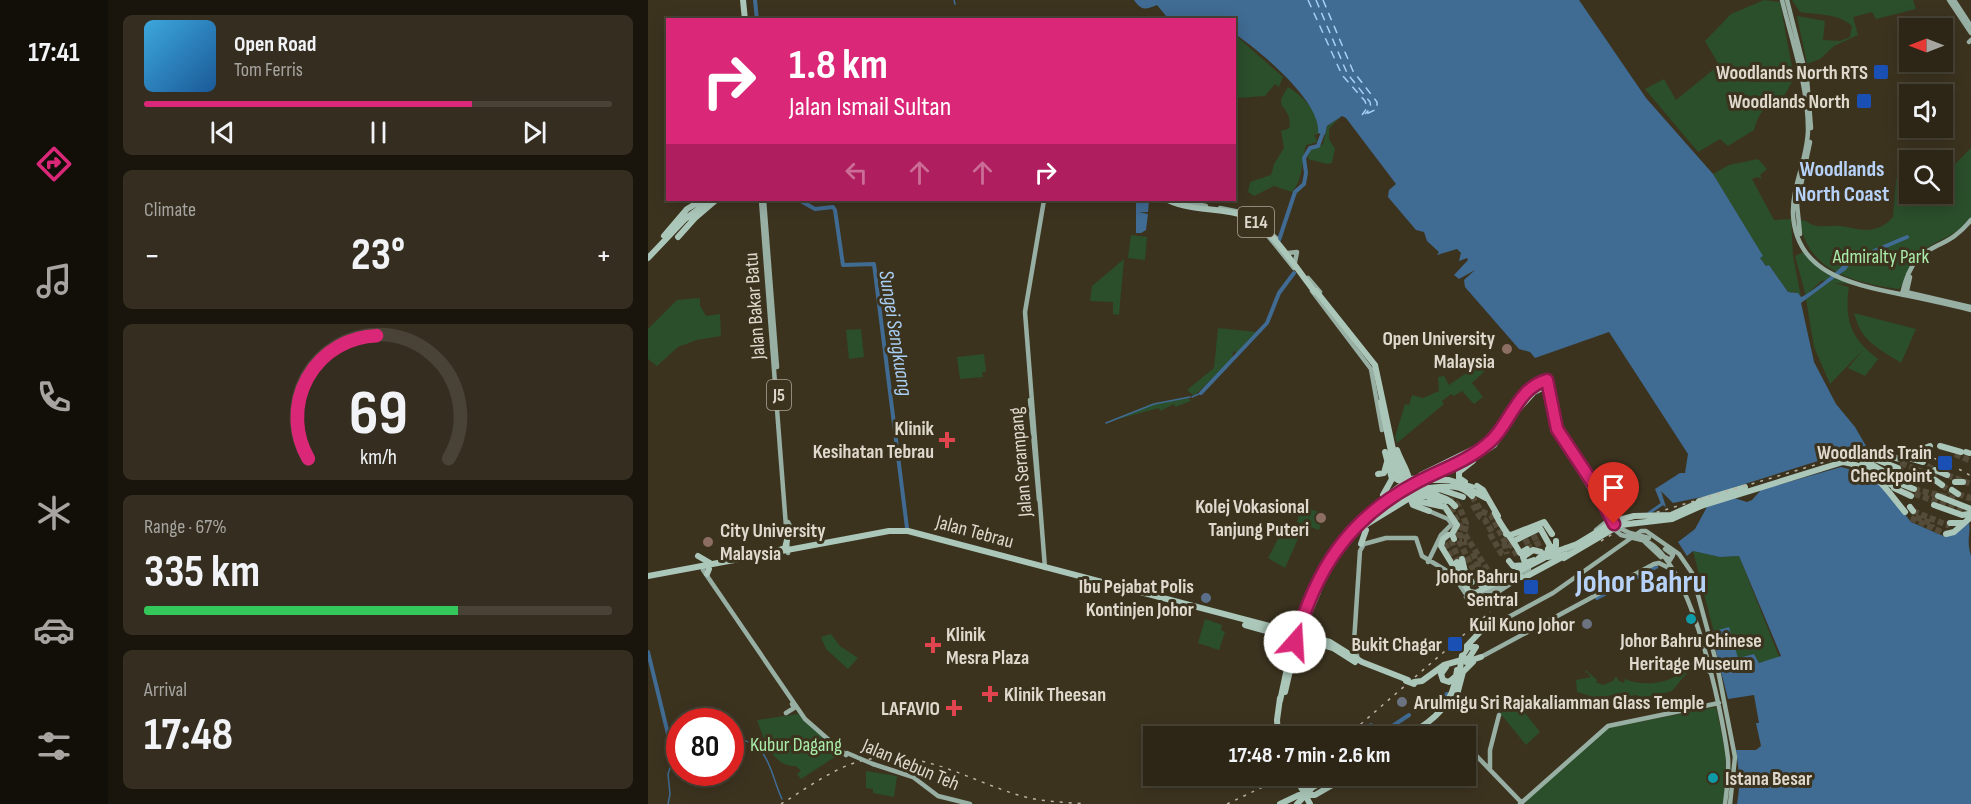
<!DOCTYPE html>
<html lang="en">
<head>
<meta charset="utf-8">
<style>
  body { margin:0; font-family:"Sofia Sans Condensed",sans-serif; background:#352e20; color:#f1f3f6; height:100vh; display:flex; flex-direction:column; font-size:22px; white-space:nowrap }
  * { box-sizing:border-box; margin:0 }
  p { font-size:20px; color:#a7a5a1 }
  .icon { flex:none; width:33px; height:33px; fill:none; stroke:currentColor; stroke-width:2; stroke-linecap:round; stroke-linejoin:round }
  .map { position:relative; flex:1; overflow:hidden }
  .side { display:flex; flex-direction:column; gap:15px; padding:15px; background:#19150d; width:540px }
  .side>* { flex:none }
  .banner { position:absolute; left:18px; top:18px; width:570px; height:183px; border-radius:0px; box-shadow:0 3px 15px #0003,0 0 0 2px #484336; background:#db2777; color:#fff; overflow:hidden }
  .needle { width:39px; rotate:270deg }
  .tools { position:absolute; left:1251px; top:18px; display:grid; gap:12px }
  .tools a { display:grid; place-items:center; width:54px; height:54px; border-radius:0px; background:#2d2617; box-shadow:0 3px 15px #0003,0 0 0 2px #484336; font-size:30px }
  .speed { position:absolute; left:18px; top:708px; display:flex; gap:12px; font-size:30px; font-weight:700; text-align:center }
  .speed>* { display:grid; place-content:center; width:78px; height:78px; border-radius:50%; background:#2d2617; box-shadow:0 3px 15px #0003,0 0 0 2px #484336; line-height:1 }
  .speed .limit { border:9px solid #d22; background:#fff; color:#111 }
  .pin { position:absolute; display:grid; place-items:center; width:51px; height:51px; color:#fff; margin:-62px -26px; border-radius:50% 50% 50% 0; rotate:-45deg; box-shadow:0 0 6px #0007 }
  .pin .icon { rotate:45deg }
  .me { position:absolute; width:66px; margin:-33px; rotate:19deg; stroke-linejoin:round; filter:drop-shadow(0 0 4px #0008) }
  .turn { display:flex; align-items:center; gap:21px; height:126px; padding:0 24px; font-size:27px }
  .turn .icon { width:78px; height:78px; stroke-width:2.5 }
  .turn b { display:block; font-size:42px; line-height:51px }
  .lanes { display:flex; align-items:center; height:57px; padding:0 24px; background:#0003; justify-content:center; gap:30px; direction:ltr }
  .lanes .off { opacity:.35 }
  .big { font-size:45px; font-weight:700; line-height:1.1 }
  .side .tile { flex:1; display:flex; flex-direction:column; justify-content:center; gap:9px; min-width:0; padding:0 21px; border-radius:9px; background:#352e20 }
  .side .dial { align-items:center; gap:0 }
  .dial svg { height:156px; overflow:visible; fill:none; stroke:#484336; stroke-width:7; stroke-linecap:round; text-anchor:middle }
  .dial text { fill:#f1f3f6; stroke:none }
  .song { display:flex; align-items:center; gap:18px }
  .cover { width:72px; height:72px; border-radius:9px; background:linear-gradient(135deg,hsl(200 70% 55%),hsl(210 70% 35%)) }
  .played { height:6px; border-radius:3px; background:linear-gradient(90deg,#db2777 70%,#484336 70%) }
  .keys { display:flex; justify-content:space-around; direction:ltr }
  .heat { display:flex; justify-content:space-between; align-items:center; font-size:33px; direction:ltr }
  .charge { height:9px; border-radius:4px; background:linear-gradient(90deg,#34c759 67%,#484336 0) }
  .trip { position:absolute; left:495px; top:726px; width:333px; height:60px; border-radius:0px; background:#2d2617; box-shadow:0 3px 15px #0003,0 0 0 2px #484336; font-weight:700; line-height:60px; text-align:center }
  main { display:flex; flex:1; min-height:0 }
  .dock { display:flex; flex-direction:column; width:108px; justify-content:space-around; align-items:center; background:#120f09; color:#a7a5a1 }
  .dock .icon { width:42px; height:42px }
  .dock .selected { color:#db2777 }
  .dock b { font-size:27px; color:#f1f3f6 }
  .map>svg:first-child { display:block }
</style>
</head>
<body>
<main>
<nav class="dock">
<b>17:41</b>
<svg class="icon selected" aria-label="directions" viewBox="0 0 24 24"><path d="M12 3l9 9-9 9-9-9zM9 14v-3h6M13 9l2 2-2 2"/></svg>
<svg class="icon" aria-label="music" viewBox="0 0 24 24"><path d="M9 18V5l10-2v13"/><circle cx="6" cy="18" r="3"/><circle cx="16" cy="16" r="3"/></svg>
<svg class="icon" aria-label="phone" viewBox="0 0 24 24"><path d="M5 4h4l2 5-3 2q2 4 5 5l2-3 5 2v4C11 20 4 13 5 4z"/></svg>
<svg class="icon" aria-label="climate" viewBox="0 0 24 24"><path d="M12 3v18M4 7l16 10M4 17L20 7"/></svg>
<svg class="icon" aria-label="car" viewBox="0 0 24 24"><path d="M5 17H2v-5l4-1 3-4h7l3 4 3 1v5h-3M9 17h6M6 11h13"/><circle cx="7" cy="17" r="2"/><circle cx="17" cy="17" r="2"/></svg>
<svg class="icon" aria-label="filters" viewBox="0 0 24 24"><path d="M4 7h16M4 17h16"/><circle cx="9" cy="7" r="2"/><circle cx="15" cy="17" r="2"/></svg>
</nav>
<section class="side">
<div class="tile">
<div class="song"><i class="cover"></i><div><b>Open Road</b><p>Tom Ferris</p></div></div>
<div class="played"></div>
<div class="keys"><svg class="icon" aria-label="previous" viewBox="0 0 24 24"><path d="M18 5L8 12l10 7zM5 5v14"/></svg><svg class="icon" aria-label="pause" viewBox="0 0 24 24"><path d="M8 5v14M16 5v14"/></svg><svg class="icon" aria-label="next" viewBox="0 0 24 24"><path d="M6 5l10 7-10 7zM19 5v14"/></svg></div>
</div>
<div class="tile"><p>Climate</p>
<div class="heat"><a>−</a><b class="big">23°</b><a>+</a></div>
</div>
<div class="tile dial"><svg viewBox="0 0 100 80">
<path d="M14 69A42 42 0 1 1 86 69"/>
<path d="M14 69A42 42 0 0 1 49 6" stroke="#db2777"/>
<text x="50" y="56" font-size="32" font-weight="700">69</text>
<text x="50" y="72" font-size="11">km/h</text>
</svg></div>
<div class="tile"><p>Range · 67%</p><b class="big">335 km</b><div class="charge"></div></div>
<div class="tile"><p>Arrival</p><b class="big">17:48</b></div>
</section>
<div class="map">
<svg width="1323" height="804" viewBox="0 0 1323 804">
  <rect width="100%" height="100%" fill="#3c331f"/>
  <path fill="#2b4e2b" d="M1116 0 1132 2 1146 78 1133 102C1115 107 1111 113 1106 130L1080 146 1072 139 1050 152 997 89 1016 79 1028 100 1071 65 1057 41 1083 14Z
    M1144 0H1265L1268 9 1228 19 1224 12 1205 17 1210 35 1186 46 1172 59 1159 64 1149 16 1177 21 1175 40 1192 41 1202 37 1204 26C1191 13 1169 15 1152 12Z
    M586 34 635 77 631 87 627 84 617 96 589 98 586 92Z
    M640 87C654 96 675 114 670 134L666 135 670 142 658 145C653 163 656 177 644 192L626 186 606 196 600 192 602 182 623 175 626 164 636 148 633 131 642 128C641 125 642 122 641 118 638 104 625 109 640 87Z
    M694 115 681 129V139L687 149 684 163 679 164 660 159 661 151 675 144 679 127Z
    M1323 148V217C1310 238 1285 239 1269 256 1260 266 1260 281 1251 289 1207 283 1158 271 1152 220 1160 220 1162 225 1169 226 1177 227 1185 225 1193 226 1213 230 1229 235 1245 217L1248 179 1261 177 1262 194H1294L1295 169 1303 168Z
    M1110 159 1119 169 1112 175 1114 179 1109 177 1104 179 1126 220 1143 219 1145 256 1153 297 1147 292H1140L1121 265 1118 266 1112 258 1114 256 1065 174 1081 165Z
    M483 235 499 237 497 260 480 258Z
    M1155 252 1177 272 1203 284 1186 283 1201 287C1196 320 1203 339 1230 359L1217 376 1200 368 1216 349 1182 384 1166 347 1158 299 1185 279 1173 281 1158 296 1147 256Z
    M476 259 471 315 465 314V302L442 301 444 286Z
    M52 298V305L58 316 72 314 73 336 49 340 30 347 9 366 0 359V329L29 300Z
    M1206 313 1268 329 1253 363C1228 346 1214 343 1206 313Z
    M570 328 608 332 589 353 586 351 584 355 586 357 546 396 539 390 566 368Z
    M213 329 216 357 201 359 198 330Z
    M336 354 338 372H334L335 377 312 379 309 357Z
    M836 361 841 367 824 383 835 397 826 404 814 391 806 396 803 394 794 401 796 404 749 443 747 437 757 404 761 405 764 395 775 398 791 391 790 377 796 376 801 385Z
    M540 397 543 401 527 407 526 404 512 411 511 408 459 422 503 404Z
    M654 506 676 514 671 530 649 522Z
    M639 527 653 532 637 568 620 558 635 529Z
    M1045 551 1072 557 1091 556 1132 659 1111 663 1106 654 1090 658 1065 629Z
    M557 619 574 625 573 630 577 632 571 650 550 643Z
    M183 634 192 646 210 658 200 669 178 649 173 637Z
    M938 670 949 680 948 682 955 685 965 681 968 676 971 681 976 683 977 679C995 687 1022 684 1035 670L1039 673 1024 691 991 699 989 695 982 696 980 692 949 698 929 692 928 680 943 677 939 672 937 673Z
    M869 703 892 732 878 745 852 713Z
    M1068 707 1078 754 1076 804H878V801L960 728Z
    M150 714 193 753 153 779 149 774 153 771 148 766C124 767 116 739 109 720Z
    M218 771 249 776 246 797 225 793V789L218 788Z"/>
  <path fill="#406b93" d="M486 0H931L998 98 1065 174 1115 256 1112 258 1118 266 1121 265 1140 292 1150 293 1153 297C1160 295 1190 271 1195 265L1199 269 1153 303 1166 362 1188 404 1207 427 1218 446 1084 488 1086 498 1099 502 1104 500 1113 490 1193 467 1212 472 1223 478 1234 486 1263 522 1293 535 1298 536 1321 523C1323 533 1318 539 1323 556V804H1089C1093 781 1091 773 1088 750H1108L1113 746 1108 723H1111L1106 695 1080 699 1063 632 1081 627 1090 658 1106 654 1111 663 1133 656 1091 556 1072 557 1045 551 1039 556 1030 542 1047 529 1060 505 1059 496 1025 503 1013 491 1018 507 1013 504 1007 489 1032 473H1037L1040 454 961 332 887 358 882 352 871 349 817 287 816 280 827 270 811 279 806 275 820 260 819 258 811 261 813 253 809 249 789 255 791 252 779 241 776 232 768 230 740 197 741 190 748 184 698 118 694 116 679 126 677 135 670 133C674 102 612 51 587 34L586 20 526 19 518 16 509 5C497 10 494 11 486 0Z
    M488 200H501L500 212H491L500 214 498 230 493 233H488Z"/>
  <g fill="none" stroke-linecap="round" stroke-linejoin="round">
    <path stroke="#406b93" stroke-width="1.5" d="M306 0 307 4
      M544 397 553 393
      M458 423 506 404 542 397
      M20 734 26 757 20 774 22 794 20 804
      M82 738C123 740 121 772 134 799"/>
    <path stroke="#406b93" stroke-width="3" d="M1001 513 1014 504"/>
    <path stroke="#406b93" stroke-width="4" d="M107 0 109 20
      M151 200 167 209 185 207 187 210 195 265 226 264 259 528
      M631 240 647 192 656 184 658 173 656 158 662 148 670 146 674 135
      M1194 270 1203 261 1259 237
      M553 393 619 323 631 293 646 273
      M949 598 1008 567
      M0 652 20 734
      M781 705 799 694
      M737 731 761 715
      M710 736 723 725"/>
    <path stroke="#a8cef3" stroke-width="1.5" stroke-dasharray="8 6" stroke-linecap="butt" d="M660 0 694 75 717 101 719 108 714 115
      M668 0 699 73 722 102 723 108 717 114
      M675 0 705 71 729 102V109L714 116"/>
    <path stroke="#544c39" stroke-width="6" stroke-dasharray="6 3" stroke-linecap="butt" d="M1307 454 1323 461
      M1254 462 1255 464 1288 477
      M1279 466 1287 470
      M1249 469 1279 481 1282 478
      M1299 475 1323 484
      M1294 485 1303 492
      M1266 489 1307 499
      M1258 491 1322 513
      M1310 494 1321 498 1323 495
      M824 496 833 511 843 515 858 544 863 545 870 557
      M799 499C812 501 813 513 818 523L814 526 812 534 816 542H819
      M825 505 832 517 837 520 844 532 843 537
      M803 507 812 528 810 539 833 585
      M1265 511 1299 525 1302 523
      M1268 517 1284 524V527
      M1263 518 1298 534
      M818 526 816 533 842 574
      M842 534 853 553 857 555
      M803 540 811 561
      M797 543 804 561
      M856 543 859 554
      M876 543 892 535
      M879 549 895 541
      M825 553 835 578"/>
    <path stroke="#98afa4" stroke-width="4.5" d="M1134 0C1144 42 1160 86 1160 129 1160 158 1144 186 1145 214 1148 276 1209 285 1256 295 1279 299 1301 305 1323 310
      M1139 0 1159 79 1163 128
      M1301 0 1323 33
      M1306 0 1323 26
      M1321 42 1323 40
      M113 200 140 553
      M116 200 129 367
      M396 200 377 312 397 568
      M529 200 558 206
      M572 208 602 214 628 238
      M1152 234 1149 204 1162 142
      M621 237 646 268
      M640 253 649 252 647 262
      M660 278 672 292
      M664 291 723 369 734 430
      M1258 292 1323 307
      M1254 294C1267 236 1294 257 1323 220
      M1258 295 1262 277
      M897 384 907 430 964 526
      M382 400 391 500
      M938 474 951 495
      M140 522 144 530
      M948 530 963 518
      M998 541C1043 562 1074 710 1080 758 1081 773 1079 789 1077 804
      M997 542 1013 557
      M1017 549 1025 555 1022 560 1017 557
      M915 555 931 545
      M780 562 793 535 804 524 800 519 781 511
      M55 570 157 719 198 755
      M834 596 881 569
      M818 597 823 602 831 604 873 577
      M831 633 905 593 993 531H998L1031 554 1044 573 1069 665 1087 757 1082 804
      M833 657 1006 564 1011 563 1021 568
      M710 660 706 642 712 551 716 544 738 538H768L774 556 804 574 820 597 835 595
      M1053 664 1063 673
      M138 713 146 708 144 704
      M818 745 874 803
      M225 764 265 777 290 796 322 804
      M842 768V750L851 715
      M872 804 960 726 1071 703"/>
    <path stroke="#abc7ba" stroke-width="6" d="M95 0 97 20
      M16 236 39 209 54 200
      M30 237 47 218 68 200
      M0 258 37 219 63 200
      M668 291 727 365 746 454 755 474
      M733 402 745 462
      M868 412 886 392 900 385
      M862 415 883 387 899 379
      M1292 446 1313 452
      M749 450C754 465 767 478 758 493
      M1269 451 1282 446
      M1318 452 1321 453
      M1207 455 1224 453 1253 459
      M1216 455 1250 468
      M742 459 751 477
      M1195 459 1213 458 1250 480
      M1255 459 1258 457 1275 462
      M822 461 846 445 861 422
      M1214 464 1248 488
      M1287 470 1299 475
      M730 474 736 473 739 462
      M743 475 750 480 785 477
      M773 475 836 444 864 412
      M782 480H801L824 487
      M1287 480 1294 485
      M817 482 811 478V472L825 461
      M1307 482H1315
      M1253 484 1266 489
      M829 486 835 490 850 516
      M773 488C791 489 809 480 824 496
      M1246 488 1263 496
      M823 490 838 498
      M1304 490 1310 494
      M735 495 744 479 737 452
      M1290 496 1323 509
      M755 497C768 489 797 494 807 506
      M734 500 760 480
      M1051 501 1097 487
      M765 505 781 511
      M1286 505 1314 515 1321 514
      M1053 506 1195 462C1225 465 1240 492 1257 512
      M1262 507 1265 511
      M847 513C854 529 865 539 872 553L879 549
      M1302 523H1315
      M706 532 760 499 797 507 809 525 804 534 806 539
      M858 534 863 535 896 522 904 534
      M1298 534 1306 532 1323 517
      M800 535 795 539 793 546 823 595
      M866 541 892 528 902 546 900 549
      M713 544 718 530 714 529
      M901 548 908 546V541
      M131 550 137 548 139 540
      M50 556 62 563
      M895 556 918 548
      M814 559 817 572 824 582
      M886 560 877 563 875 557 885 550 893 552
      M861 561 865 566 878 565
      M809 562 819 585
      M59 574 61 569
      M0 576 241 531H260L641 631
      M879 576 918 555
      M835 578 839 582 847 578 842 574
      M822 592 828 593 896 558
      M664 596C686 545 703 527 747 495
      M527 611 533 608
      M597 625 636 636H646
      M648 631 656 611
      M653 632 670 592
      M660 636 682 642 714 662 760 680
      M658 640 685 648 707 662
      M816 649 831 633
      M818 662 833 657
      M798 667 793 674 795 680 801 682 808 676
      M643 671 651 642 646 639
      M766 682 774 681 796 665 821 658 828 647H820L814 656
      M810 691 815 672 825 662
      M637 692 643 666
      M632 701 642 654
      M630 736 629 720 632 698
      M759 736C787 720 806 704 809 670
      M652 776 659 788V794
      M632 804 651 795H667L700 776
      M649 804 665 787 685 776"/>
    <path stroke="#bbb4a6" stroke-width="1.5" stroke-dasharray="3 6" stroke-linecap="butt" d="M953 541 993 517 1217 450C1254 445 1292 457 1323 476
      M699 736 842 612
      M133 804C156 790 180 772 206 763 265 744 315 778 370 795 392 802 415 802 438 804
      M579 804 638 776"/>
    <path stroke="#98afa4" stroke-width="4.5" d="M969 527 982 533 1001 538
      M966 529 973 535 998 541
      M199 753 225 764"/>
    <path stroke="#abc7ba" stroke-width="6" d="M520 200C545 212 573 207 598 216 621 225 651 272 667 292
      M1262 454 1269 451
      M794 490 815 497
      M748 497 834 451
      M764 503 763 497 767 494 799 488
      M780 503 783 499 798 501
      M771 505 765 502 766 497 781 496
      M1321 514 1323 513
      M918 548 929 544 967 521 986 516 1023 515 1052 502
      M899 557 916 555
      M891 558 901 551
      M916 558 972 525 1024 519 1053 506
      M833 585 858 574 879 578
      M637 628 643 631 641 636
      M651 635 658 640 659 634
      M642 657 664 596
      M811 675 814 656
      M758 681 766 684
      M647 776 662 804"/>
  </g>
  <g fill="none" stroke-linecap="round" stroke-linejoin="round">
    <defs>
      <path id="route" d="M647 642C668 570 699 520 766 484 789 471 818 462 838 445 862 427 868 388 899 380L909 429 946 485 966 524"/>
    </defs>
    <use href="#route" stroke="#8e194d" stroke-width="15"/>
    <use href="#route" stroke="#db2777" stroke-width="10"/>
  </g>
  <g fill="#1a4fb4" stroke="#3c331f" stroke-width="2">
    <rect x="1225" y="64" width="16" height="16" rx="3"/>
    <rect x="1208" y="93" width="16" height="16" rx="3"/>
    <rect x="1289" y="455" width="16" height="16" rx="3"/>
    <rect x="875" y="579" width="16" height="16" rx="3"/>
    <rect x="799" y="636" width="16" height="16" rx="3"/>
  </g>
  <g fill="#8d6e63" stroke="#3c331f" stroke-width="2">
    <circle cx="859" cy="349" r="6"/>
    <circle cx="673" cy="518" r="6"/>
    <circle cx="60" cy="542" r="6"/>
  </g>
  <g fill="#e0444e" stroke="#3c331f" stroke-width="2">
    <path d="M296 431h6v6h6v6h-6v6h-6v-6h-6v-6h6z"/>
    <path d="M282 636h6v6h6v6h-6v6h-6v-6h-6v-6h6z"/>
    <path d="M339 685h6v6h6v6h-6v6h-6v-6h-6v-6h6z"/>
    <path d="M303 699h6v6h6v6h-6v6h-6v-6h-6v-6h6z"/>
  </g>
  <circle fill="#5c6f8a" stroke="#3c331f" stroke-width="2" cx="558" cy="598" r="6"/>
  <g fill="#0f9aa8" stroke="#3c331f" stroke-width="2">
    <circle cx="1043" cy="619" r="6"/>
    <circle cx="1065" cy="778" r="6"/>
  </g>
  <g fill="#6b7280" stroke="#3c331f" stroke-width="2">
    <circle cx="939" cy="624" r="6"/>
    <circle cx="754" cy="702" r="6"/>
  </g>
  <g text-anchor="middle" stroke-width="6" stroke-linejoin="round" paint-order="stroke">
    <g fill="#3c331f" stroke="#aea799" stroke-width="1.5">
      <rect x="590" y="207" width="36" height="30" rx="4.5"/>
      <rect x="119" y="380" width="24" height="30" rx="4.5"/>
    </g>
    <g font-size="18" font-weight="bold" fill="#dfd9cd">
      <text x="608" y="228">E14</text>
      <text x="131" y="401">J5</text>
    </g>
    <g font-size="20" font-weight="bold" fill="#dfd9cd" stroke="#3c331f" text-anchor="end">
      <text x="1220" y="79">Woodlands North RTS</text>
      <text x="1202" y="108">Woodlands North</text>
      <text x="847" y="345">Open University<tspan x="847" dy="23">Malaysia</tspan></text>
      <text x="286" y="435">Klinik<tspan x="286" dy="23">Kesihatan Tebrau</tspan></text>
      <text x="1284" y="459">Woodlands Train<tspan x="1284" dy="23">Checkpoint</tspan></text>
      <text x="661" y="513">Kolej Vokasional<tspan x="661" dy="23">Tanjung Puteri</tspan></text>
      <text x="72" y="537" text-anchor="start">City University<tspan x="72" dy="23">Malaysia</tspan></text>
      <text x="870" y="583">Johor Bahru<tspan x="870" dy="23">Sentral</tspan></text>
      <text x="546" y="593">Ibu Pejabat Polis<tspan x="546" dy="23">Kontinjen Johor</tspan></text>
      <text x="927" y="631">Kuil Kuno Johor</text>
      <text x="298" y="641" text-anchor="start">Klinik<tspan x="298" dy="23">Mesra Plaza</tspan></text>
      <text x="1043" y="647" text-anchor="middle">Johor Bahru Chinese<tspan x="1043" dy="23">Heritage Museum</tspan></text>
      <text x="794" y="651">Bukit Chagar</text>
      <text x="356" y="701" text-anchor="start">Klinik Theesan</text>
      <text x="766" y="709" text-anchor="start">Arulmigu Sri Rajakaliamman Glass Temple</text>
      <text x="292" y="715">LAFAVIO</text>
      <text x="1077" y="785" text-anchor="start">Istana Besar</text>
    </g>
    <g font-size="20" fill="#aaecaa" stroke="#3c331f">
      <text x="1233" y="263">Admiralty Park</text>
      <text x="148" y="751">Kubur Dagang</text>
    </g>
    <g font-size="20" fill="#dfd9cd" stroke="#3c331f">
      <text transform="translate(106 306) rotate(-94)" y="7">Jalan Bakar Batu</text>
      <text transform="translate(372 462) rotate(-95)" y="7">Jalan Serampang</text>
      <text transform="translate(327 531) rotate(15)" y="7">Jalan Tebrau</text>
      <text transform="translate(263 764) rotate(23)" y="7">Jalan Kebun Teh</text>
    </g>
    <g font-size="21" font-style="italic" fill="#a8cef3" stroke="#3c331f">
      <text transform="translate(248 333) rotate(81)" y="7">Sungei Sengkuang</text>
    </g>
    <g font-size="22" font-weight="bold" fill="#b7d2f8" stroke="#3c331f">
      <text x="1194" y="176">Woodlands<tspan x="1194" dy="25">North Coast</tspan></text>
    </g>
    <g font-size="32" font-weight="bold" fill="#b7d2f8" stroke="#3c331f">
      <text x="993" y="592">Johor Bahru</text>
    </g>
  </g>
</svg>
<div class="tools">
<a><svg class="needle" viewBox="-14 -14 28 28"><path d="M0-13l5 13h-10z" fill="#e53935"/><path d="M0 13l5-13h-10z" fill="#a7a5a1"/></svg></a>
<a><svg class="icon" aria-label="sound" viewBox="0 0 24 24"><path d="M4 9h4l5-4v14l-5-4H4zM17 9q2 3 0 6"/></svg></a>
<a><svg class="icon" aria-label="search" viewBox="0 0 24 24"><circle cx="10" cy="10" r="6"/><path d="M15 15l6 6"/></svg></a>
</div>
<div class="speed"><div class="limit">80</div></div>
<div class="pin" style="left:966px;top:524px;background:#d93025"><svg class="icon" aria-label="arrive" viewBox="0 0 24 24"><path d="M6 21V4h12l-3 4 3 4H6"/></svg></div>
<svg class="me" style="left:647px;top:642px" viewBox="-20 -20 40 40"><circle r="19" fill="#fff"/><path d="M0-13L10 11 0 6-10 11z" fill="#db2777"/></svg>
<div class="trip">17:48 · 7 min · 2.6 km</div>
<div class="banner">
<div class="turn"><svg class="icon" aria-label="right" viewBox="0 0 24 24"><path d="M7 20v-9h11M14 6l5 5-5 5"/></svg><div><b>1.8 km</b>Jalan Ismail Sultan</div></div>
<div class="lanes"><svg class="icon off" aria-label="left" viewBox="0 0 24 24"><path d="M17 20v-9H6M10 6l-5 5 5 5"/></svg><svg class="icon off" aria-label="ahead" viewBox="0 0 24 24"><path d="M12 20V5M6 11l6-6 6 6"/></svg><svg class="icon off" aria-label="ahead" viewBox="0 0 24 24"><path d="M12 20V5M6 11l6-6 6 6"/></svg><svg class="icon" aria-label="right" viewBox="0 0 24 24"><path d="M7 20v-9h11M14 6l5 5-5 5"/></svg></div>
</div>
</div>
</main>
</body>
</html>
